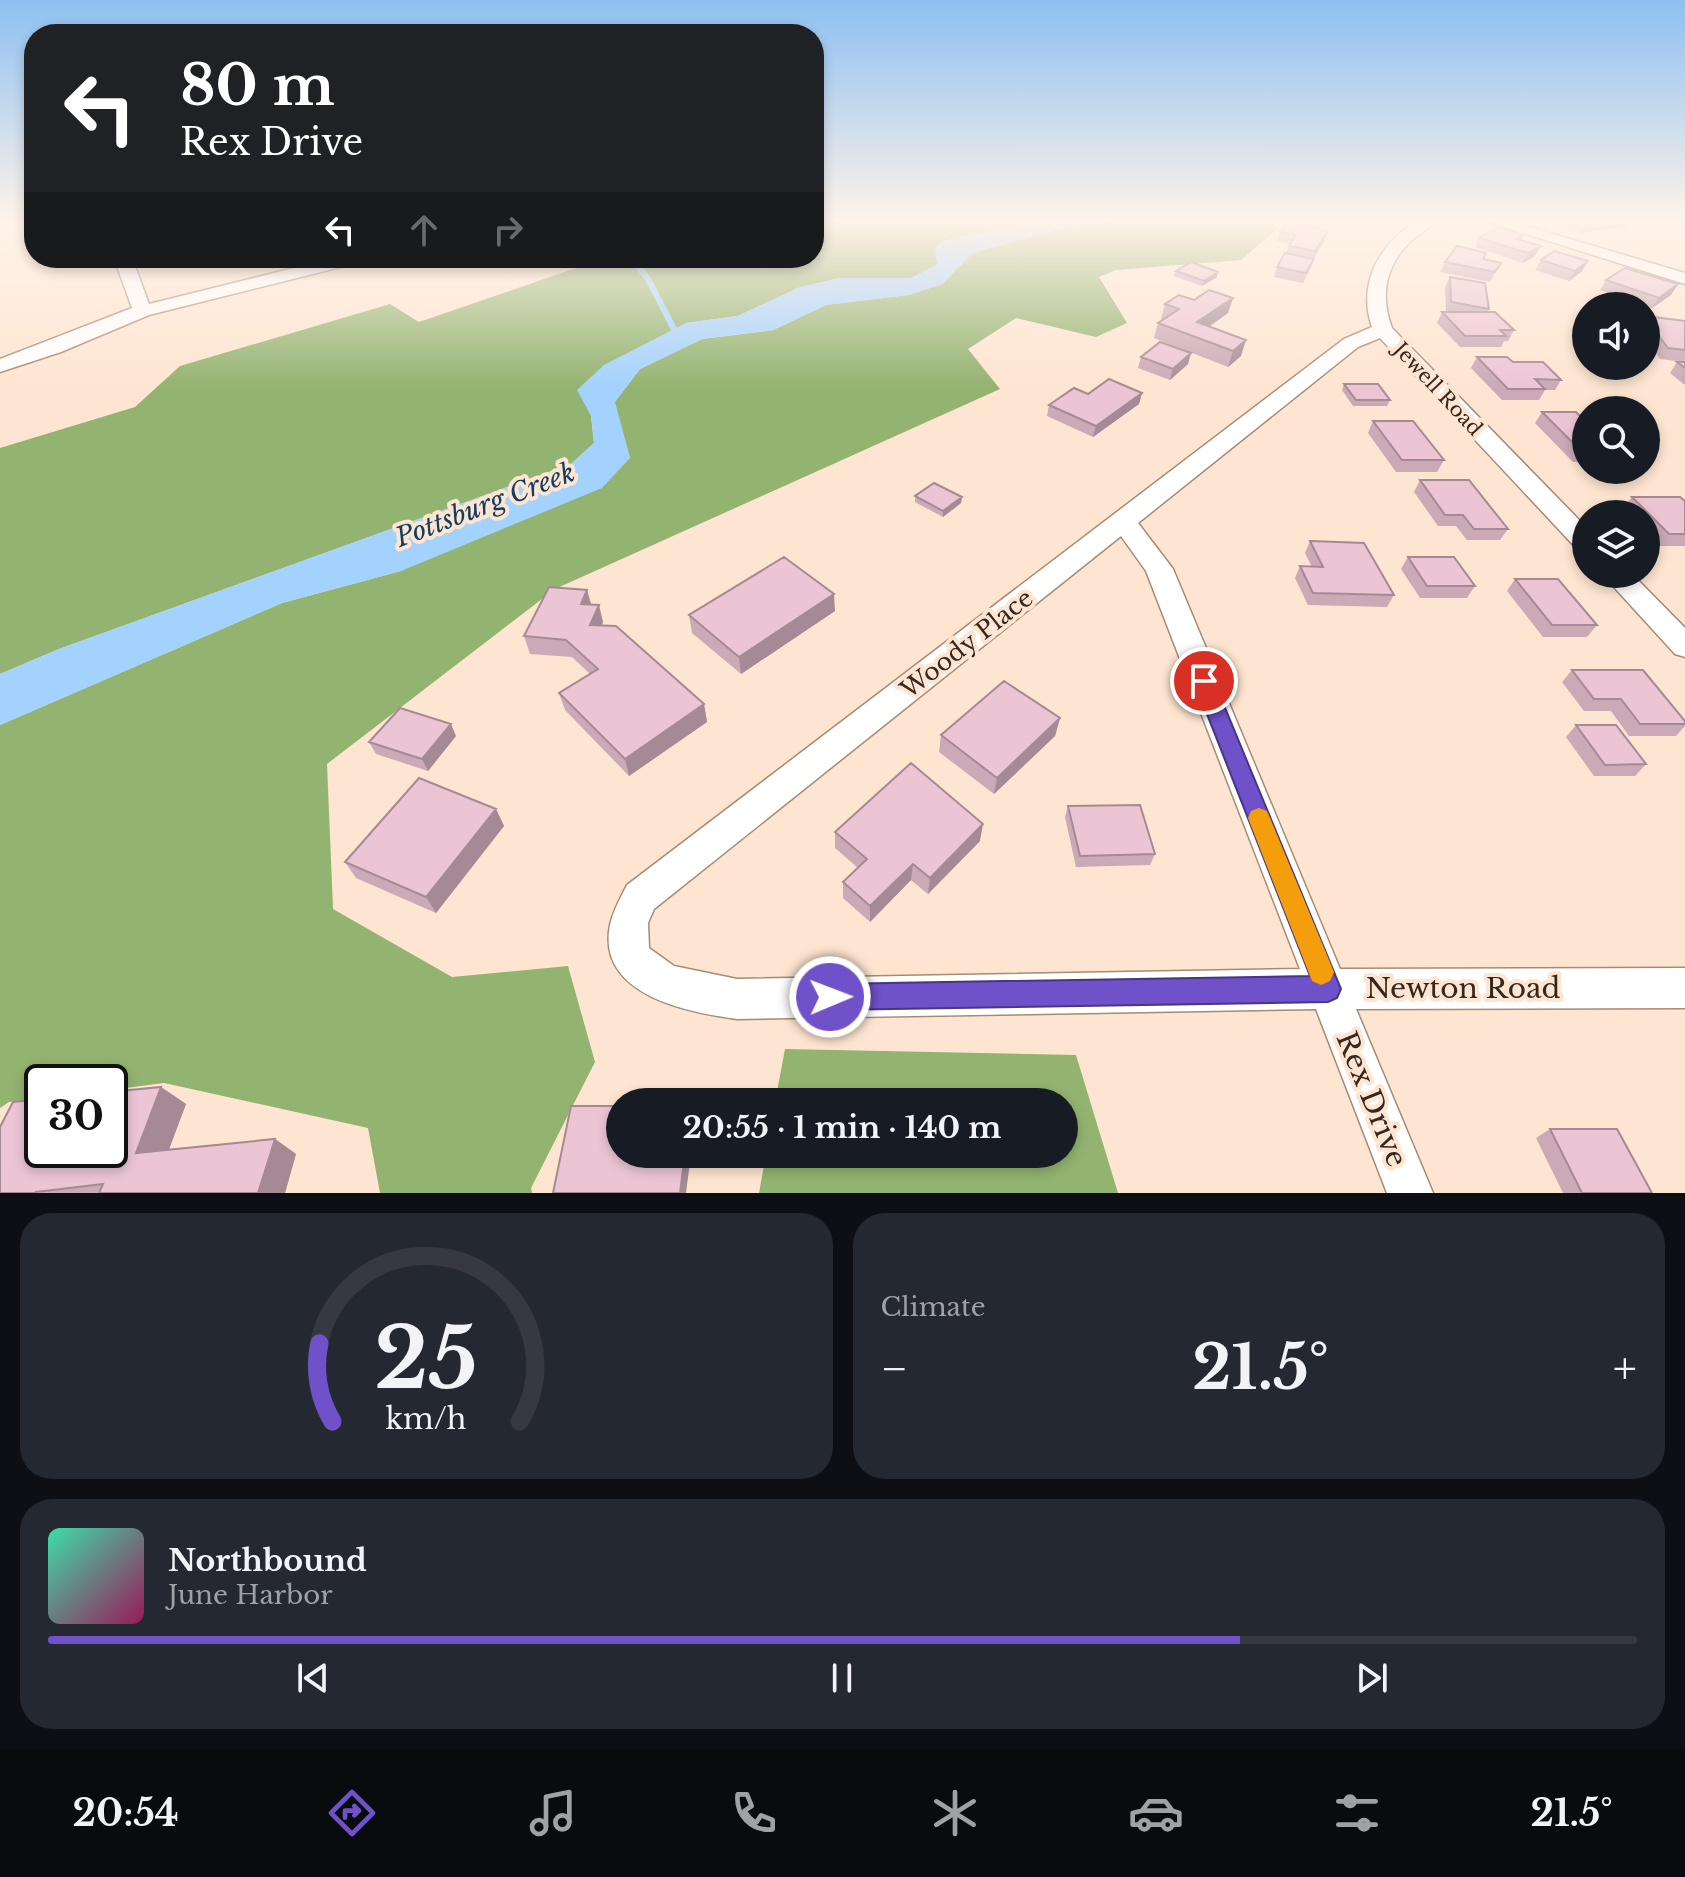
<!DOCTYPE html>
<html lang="en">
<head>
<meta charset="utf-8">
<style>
  body { margin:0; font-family:"Libre Baskerville",serif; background:#242831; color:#f1f3f6; height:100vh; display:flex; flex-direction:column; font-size:30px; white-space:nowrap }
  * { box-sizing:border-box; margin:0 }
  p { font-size:26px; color:#9ea1a6 }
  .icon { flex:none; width:44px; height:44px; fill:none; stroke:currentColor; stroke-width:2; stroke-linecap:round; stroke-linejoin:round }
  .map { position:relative; height:1193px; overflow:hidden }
  .panel { display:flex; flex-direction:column; gap:20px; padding:20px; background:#0d0f14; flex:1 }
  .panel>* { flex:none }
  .banner { position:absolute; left:24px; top:24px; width:800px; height:244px; border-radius:32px; box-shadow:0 4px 12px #0003; background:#202124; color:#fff; overflow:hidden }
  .controls { position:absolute; left:1572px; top:292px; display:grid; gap:16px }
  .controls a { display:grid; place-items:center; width:88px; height:88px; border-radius:50%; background:#171b24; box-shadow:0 4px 12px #0003; font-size:40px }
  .speed { position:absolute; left:24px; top:1064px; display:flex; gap:16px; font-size:40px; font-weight:700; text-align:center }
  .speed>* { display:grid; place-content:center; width:104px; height:104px; border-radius:50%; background:#171b24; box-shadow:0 4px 12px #0003; line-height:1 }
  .speed .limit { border:4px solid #111; border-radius:12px; background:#fff; color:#111 }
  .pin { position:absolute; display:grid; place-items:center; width:68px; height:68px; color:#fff; margin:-34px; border:4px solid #fff; border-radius:50%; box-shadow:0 2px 8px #0007 }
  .me { position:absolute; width:88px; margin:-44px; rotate:89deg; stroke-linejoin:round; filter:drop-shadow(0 0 6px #0008) }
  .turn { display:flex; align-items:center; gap:28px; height:168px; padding:0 24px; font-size:36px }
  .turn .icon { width:104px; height:104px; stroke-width:2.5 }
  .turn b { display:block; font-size:56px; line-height:68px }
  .lanes { display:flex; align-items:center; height:76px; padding:0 24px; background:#0003; justify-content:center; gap:40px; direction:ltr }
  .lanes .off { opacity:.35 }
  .big { font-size:60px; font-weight:700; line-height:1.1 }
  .panel .card { flex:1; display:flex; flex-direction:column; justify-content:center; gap:12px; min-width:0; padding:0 28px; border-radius:32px; background:#242831 }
  .panel .dial { align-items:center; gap:0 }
  .dial svg { height:208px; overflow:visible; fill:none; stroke:#363941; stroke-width:7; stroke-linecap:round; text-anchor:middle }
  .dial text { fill:#f1f3f6; stroke:none }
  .song { display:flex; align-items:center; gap:24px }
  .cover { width:96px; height:96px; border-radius:12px; background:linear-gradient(135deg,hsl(160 70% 55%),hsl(330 70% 35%)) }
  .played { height:8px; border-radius:4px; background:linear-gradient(90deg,#6f51ca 75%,#363941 75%) }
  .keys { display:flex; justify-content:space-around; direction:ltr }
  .heat { display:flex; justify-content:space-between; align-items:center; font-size:44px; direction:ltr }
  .panel .tiles { flex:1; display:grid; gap:20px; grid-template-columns:1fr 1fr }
  .card:last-child { grid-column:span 2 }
  .trip { position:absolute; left:606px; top:1088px; width:472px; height:80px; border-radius:40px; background:#171b24; box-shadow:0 4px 12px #0003; font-weight:700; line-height:80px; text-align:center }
  .dock { display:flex; height:128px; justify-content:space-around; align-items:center; background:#090b0e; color:#9ea1a6 }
  .dock .icon { width:56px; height:56px }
  .dock .on { color:#6f51ca }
  .dock b { font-size:36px; color:#f1f3f6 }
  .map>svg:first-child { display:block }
</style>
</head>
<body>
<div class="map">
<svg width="1685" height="1193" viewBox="0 0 1685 1193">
  <rect width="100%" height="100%" fill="#fee5d1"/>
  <path fill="#93b370" d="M814 221H1040L941 241 937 265 911 278H839L798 288 738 316 686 323 591 416 594 443 571 464 59 649 0 674V448L135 407 180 366 390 304 419 322 605 258H814Z
    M1129 221H1270L1278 228 1241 260 1116 270 1099 277 1127 323 1096 337 1016 318 968 349 1000 389 555 589 327 764 333 909 452 977 568 966 595 1062 531 1188 532 1193H380L368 1128 164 1083 110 1090V1082H42V1098L9 1102 0 1108V725L282 603 401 571 630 458 614 403 640 369 702 339 773 330 826 305 908 295 942 284 972 253 1062 228Z
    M785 1049 1076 1055 1118 1193H759L766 1154H1064V1102H775Z"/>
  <path fill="#a3d2fe" d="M1040 221H1128L1062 228 973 253 942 284 908 295 826 305 773 330 702 339 640 369 615 402 630 458 602 488 401 571 282 603 0 725V674L59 649 571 464 594 443 591 416 577 390 604 365 686 323 738 316 798 288 839 278H911L937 265 935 249 941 241Z"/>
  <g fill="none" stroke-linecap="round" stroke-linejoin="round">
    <path stroke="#a3d2fe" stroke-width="6" d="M631 258 648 279 678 337"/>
    <defs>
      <path id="street" d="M1417 221H1436C1428 230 1415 236 1407 245 1384 269 1381 299 1392 328L1586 527V552L1577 549 1380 338 1358 347 1138 523 1173 569 1340 969 1685 968V1008L1356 1009 1433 1193H1387L1316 1009 737 1019C687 1012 596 995 610 925 613 911 621 897 627 885L1344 339 1372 327C1357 284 1379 244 1417 221ZM1121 536 1146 571 1300 969 737 979 674 966 649 948 648 923 654 909Z
        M1485 221H1509L1685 273V284Z
        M114 258H132L149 304 334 258H364L361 262 149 315 61 352 0 372V359L132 308Z
        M1602 574H1632L1685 628V657L1675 654Z"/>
    </defs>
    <use href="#street" stroke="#a78a73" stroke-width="3"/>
    <use href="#street" fill="#fff" fill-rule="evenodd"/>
  </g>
  <path fill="#cba9b7" d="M1297 221H1319L1312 225Z
    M1555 221H1632L1628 226 1581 233Z
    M1280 231 1324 241 1313 259 1310 269 1303 283 1274 277 1277 267 1286 253 1290 244 1277 241Z
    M1523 235 1521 240 1541 246 1535 256 1523 263 1475 247 1479 238Z
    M1483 259 1501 263 1490 282 1440 272 1445 262Z
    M1541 260 1582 271 1569 281 1535 270Z
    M1176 271 1217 277 1202 286 1174 276Z
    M1450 277 1489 309 1487 312 1514 330 1508 341H1504L1501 347H1460L1437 323 1442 312H1446L1445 287Z
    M1606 280 1678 284 1671 295 1652 308 1600 290Z
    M1233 298 1228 313 1209 327 1241 356 1228 367 1154 338 1158 323 1163 320 1161 319 1165 304 1194 300Z
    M1646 316 1685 321V362L1660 359 1646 339Z
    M1191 353 1188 364 1170 380 1138 368 1141 357Z
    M1477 357 1513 362 1561 380 1555 390H1545L1539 400H1502L1471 368Z
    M1677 362H1685V385L1670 373Z
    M1344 384 1390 400 1387 406H1353L1342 390Z
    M1142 393 1139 404 1093 437 1047 416 1049 405Z
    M1542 412 1586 417V462H1573L1535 423Z
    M1373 421 1444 460 1437 472H1396L1368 433Z
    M1420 480 1508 529 1500 540H1467L1456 526H1438L1414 492Z
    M915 496 962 497 961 503 943 517 915 502Z
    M1632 497 1685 501V546H1659L1646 532V514H1629L1623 508Z
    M1310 541 1394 595 1387 607 1308 605 1295 578 1300 566 1312 567 1305 553Z
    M1408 557 1475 586 1467 598H1420L1401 569Z
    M1515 579 1597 625 1587 637H1543L1507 591Z
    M591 604 603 622 602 625 704 704 707 722 629 776 565 710 559 693 590 674 572 657 530 654 524 636Z
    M835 611 741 674 692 633 689 615Z
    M1572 670 1685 721V726L1676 736H1629L1611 711H1584L1562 682Z
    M1060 718 1055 736 994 794 939 752 941 735Z
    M1576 725 1646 764 1635 776H1594L1566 737Z
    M456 736 428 771 376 754 369 742Z
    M1068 806 1155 854 1150 865 1076 867 1065 817Z
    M496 809 504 826 436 913 356 878 345 862Z
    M835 832 980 841 928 894 911 880 870 922 843 898V882L858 868 835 848Z
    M161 1087 186 1104 169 1149 275 1139 296 1154 285 1193H0Z
    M1550 1129 1652 1193H1563L1536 1138Z"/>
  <path fill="#a58a95" d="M1606 221H1632L1628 226 1581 233 1586 223Z
    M1328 231 1324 241 1312 261 1315 251Z
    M1541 246 1535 256 1523 263 1528 253Z
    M1588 261 1582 271 1569 281 1575 271Z
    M1218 272 1217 277 1202 286 1204 281Z
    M1678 284 1671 295 1652 308 1659 298Z
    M1233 298 1228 313 1195 336 1197 322Z
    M1246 340 1241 356 1228 367 1233 351Z
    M1191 353 1188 364 1170 380 1173 369Z
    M1142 393 1139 404 1093 437 1096 426Z
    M962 497 961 503 943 517V511Z
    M587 590 592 607 581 604Z
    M834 594 835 611 741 674 739 657Z
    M599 605 603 622 595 642 590 625Z
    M704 704 707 722 629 776 625 759Z
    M1060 718 1055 736 994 794 997 778Z
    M451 724 456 736 428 771 422 759Z
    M496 809 504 826 436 913 426 897Z
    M983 824 980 841 928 894 930 878Z
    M913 864 911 880 870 922V906Z
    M161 1087 186 1104 162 1168 136 1153Z
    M275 1139 296 1154 285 1193H258Z
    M685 1154H691L686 1193H680Z"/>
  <path fill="#ecc5d5" stroke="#a58a95" stroke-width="2" d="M1581 221H1606L1586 223Z
    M1287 222 1328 231 1315 251 1289 246 1296 235 1280 231Z
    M1498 227 1523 235 1517 239 1541 246 1528 253 1479 238Z
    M1457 246 1486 253 1483 259 1501 263 1495 272 1445 262Z
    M1554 251 1588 261 1575 271 1541 260Z
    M1285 253 1314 259 1306 273 1277 267Z
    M1191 262 1218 272 1204 281 1176 271Z
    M1625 268 1678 284 1659 298 1606 280Z
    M1450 277 1485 283 1489 309 1451 302Z
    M1209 290 1233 298 1197 322 1246 340 1233 351 1158 323 1179 309 1165 304 1179 295 1194 300Z
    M1442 312H1495L1514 330H1500L1506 336H1465Z
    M1646 316 1685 321V350L1668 348 1646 319Z
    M1160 342 1191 353 1173 369 1141 357Z
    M1477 357H1507L1513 362H1543L1561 380 1535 379 1545 389H1508Z
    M1677 362H1685V368Z
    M1109 379 1142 393 1096 426 1049 405 1074 388 1088 394Z
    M1344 384H1378L1390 400H1356Z
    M1542 412H1576L1581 417H1586V451H1581Z
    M1373 421H1413L1444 460H1402Z
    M1420 480H1469L1508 529H1474L1463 515H1445Z
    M934 483 962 497 943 511 915 496Z
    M1632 497H1680L1685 501V534H1669Z
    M1310 541 1364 543 1394 595 1313 593 1300 566 1323 567Z
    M784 557 834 594 739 657 689 615Z
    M1408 557H1454L1475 586H1427Z
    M1515 579H1558L1597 625H1552Z
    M549 587 587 590 581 604 599 605 590 625 616 626 704 704 625 759 559 693 598 669 566 640 524 636Z
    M1572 670H1643L1685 721V724H1640L1621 699H1594Z
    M1004 681 1060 718 997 778 941 735Z
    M400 708 451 724 422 759 369 742Z
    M1576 725H1616L1646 764 1605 765Z
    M911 763 983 824 930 878 913 864 870 906 843 882 867 859 835 832Z
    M419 778 496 809 426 897 345 862Z
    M1140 805 1155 854 1080 856 1068 806Z
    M161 1087 136 1153 275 1139 258 1193H99L103 1184 36 1192 35 1193H0V1127L13 1102 42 1099V1150H110V1092Z
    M571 1106H620V1154H685L680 1193H553Z
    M1550 1129H1617L1652 1193H1582Z"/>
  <linearGradient id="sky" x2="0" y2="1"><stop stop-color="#8cc0f1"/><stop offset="0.57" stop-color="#fff3ea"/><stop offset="1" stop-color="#fff3ea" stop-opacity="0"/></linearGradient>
  <rect width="1685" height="388" fill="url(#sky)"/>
  <path fill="#6f51ca" stroke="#483583" stroke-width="2" d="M1204 673 1214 681 1341 989 1337 998 1328 1002 830 1010 821 1006 817 997 821 988 830 984 1310 976 1194 681Z"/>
  <path fill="#f59e0b" d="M1259 808 1267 811 1270 818 1334 972 1330 981 1321 985 1312 981 1248 818 1251 811Z"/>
  <g text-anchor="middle" stroke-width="8" stroke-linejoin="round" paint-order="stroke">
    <g font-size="20" fill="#34281e" stroke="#fee5d1">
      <text transform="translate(1438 389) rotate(47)" y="7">Jewell Road</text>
    </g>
    <g font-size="24" fill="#34281e" stroke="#fee5d1">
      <text transform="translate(967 644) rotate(-38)" y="8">Woody Place</text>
    </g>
    <g font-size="26" font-style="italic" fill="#123e61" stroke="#fee5d1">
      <text transform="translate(485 505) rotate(-21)" y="9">Pottsburg Creek</text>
    </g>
    <g font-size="28" fill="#34281e" stroke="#fee5d1">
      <text x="1463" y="998">Newton Road</text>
      <text transform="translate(1372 1099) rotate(68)" y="10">Rex Drive</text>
    </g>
  </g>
</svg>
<div class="controls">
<a><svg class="icon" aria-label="sound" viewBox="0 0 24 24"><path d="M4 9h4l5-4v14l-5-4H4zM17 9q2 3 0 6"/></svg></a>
<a><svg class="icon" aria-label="search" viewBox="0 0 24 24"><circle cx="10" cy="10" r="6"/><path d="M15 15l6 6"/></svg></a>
<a><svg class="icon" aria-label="layers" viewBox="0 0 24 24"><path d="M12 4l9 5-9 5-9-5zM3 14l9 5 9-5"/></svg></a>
</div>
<div class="speed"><div class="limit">30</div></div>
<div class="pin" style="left:1204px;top:681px;background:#d93025"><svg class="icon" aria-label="arrive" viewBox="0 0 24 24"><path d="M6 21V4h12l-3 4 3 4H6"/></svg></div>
<svg class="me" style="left:830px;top:997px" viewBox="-20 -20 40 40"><circle r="17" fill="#6f51ca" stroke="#fff" stroke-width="3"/><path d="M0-11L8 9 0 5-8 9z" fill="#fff"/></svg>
<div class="trip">20:55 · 1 min · 140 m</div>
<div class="banner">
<div class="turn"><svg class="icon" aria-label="left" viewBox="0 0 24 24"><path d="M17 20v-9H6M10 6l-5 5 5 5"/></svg><div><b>80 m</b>Rex Drive</div></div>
<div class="lanes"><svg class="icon" aria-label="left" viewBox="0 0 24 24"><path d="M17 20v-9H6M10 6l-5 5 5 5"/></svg><svg class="icon off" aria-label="ahead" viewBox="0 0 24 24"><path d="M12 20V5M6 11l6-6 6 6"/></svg><svg class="icon off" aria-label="right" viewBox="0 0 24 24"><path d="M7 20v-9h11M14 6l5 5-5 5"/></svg></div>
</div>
</div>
<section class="panel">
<div class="tiles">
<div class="card dial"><svg viewBox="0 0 100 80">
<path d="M14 69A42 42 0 1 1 86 69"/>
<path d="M14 69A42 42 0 0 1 9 39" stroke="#6f51ca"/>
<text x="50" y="56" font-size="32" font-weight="700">25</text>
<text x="50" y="72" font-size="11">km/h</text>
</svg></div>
<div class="card"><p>Climate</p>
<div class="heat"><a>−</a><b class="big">21.5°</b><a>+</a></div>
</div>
<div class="card">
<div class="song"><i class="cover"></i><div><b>Northbound</b><p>June Harbor</p></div></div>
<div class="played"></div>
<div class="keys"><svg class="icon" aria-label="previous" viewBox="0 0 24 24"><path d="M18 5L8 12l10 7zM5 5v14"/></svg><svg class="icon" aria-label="pause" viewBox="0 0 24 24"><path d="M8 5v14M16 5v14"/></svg><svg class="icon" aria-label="next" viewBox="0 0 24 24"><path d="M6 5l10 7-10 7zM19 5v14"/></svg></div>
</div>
</div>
</section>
<nav class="dock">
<b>20:54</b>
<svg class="icon on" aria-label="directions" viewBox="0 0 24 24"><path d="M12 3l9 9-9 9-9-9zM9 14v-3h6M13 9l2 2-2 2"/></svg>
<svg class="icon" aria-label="music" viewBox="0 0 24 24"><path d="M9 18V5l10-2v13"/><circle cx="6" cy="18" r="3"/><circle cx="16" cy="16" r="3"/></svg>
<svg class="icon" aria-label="phone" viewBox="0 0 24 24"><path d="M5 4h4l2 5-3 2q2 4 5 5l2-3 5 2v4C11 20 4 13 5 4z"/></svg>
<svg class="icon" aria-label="climate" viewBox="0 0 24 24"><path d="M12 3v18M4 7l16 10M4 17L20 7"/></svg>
<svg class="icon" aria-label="car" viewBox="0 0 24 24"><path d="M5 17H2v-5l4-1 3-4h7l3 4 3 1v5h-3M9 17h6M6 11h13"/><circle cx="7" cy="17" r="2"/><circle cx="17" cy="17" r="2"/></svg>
<svg class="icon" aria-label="filters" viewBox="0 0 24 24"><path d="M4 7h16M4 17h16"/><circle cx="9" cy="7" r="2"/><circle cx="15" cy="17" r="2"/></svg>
<b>21.5°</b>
</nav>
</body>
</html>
